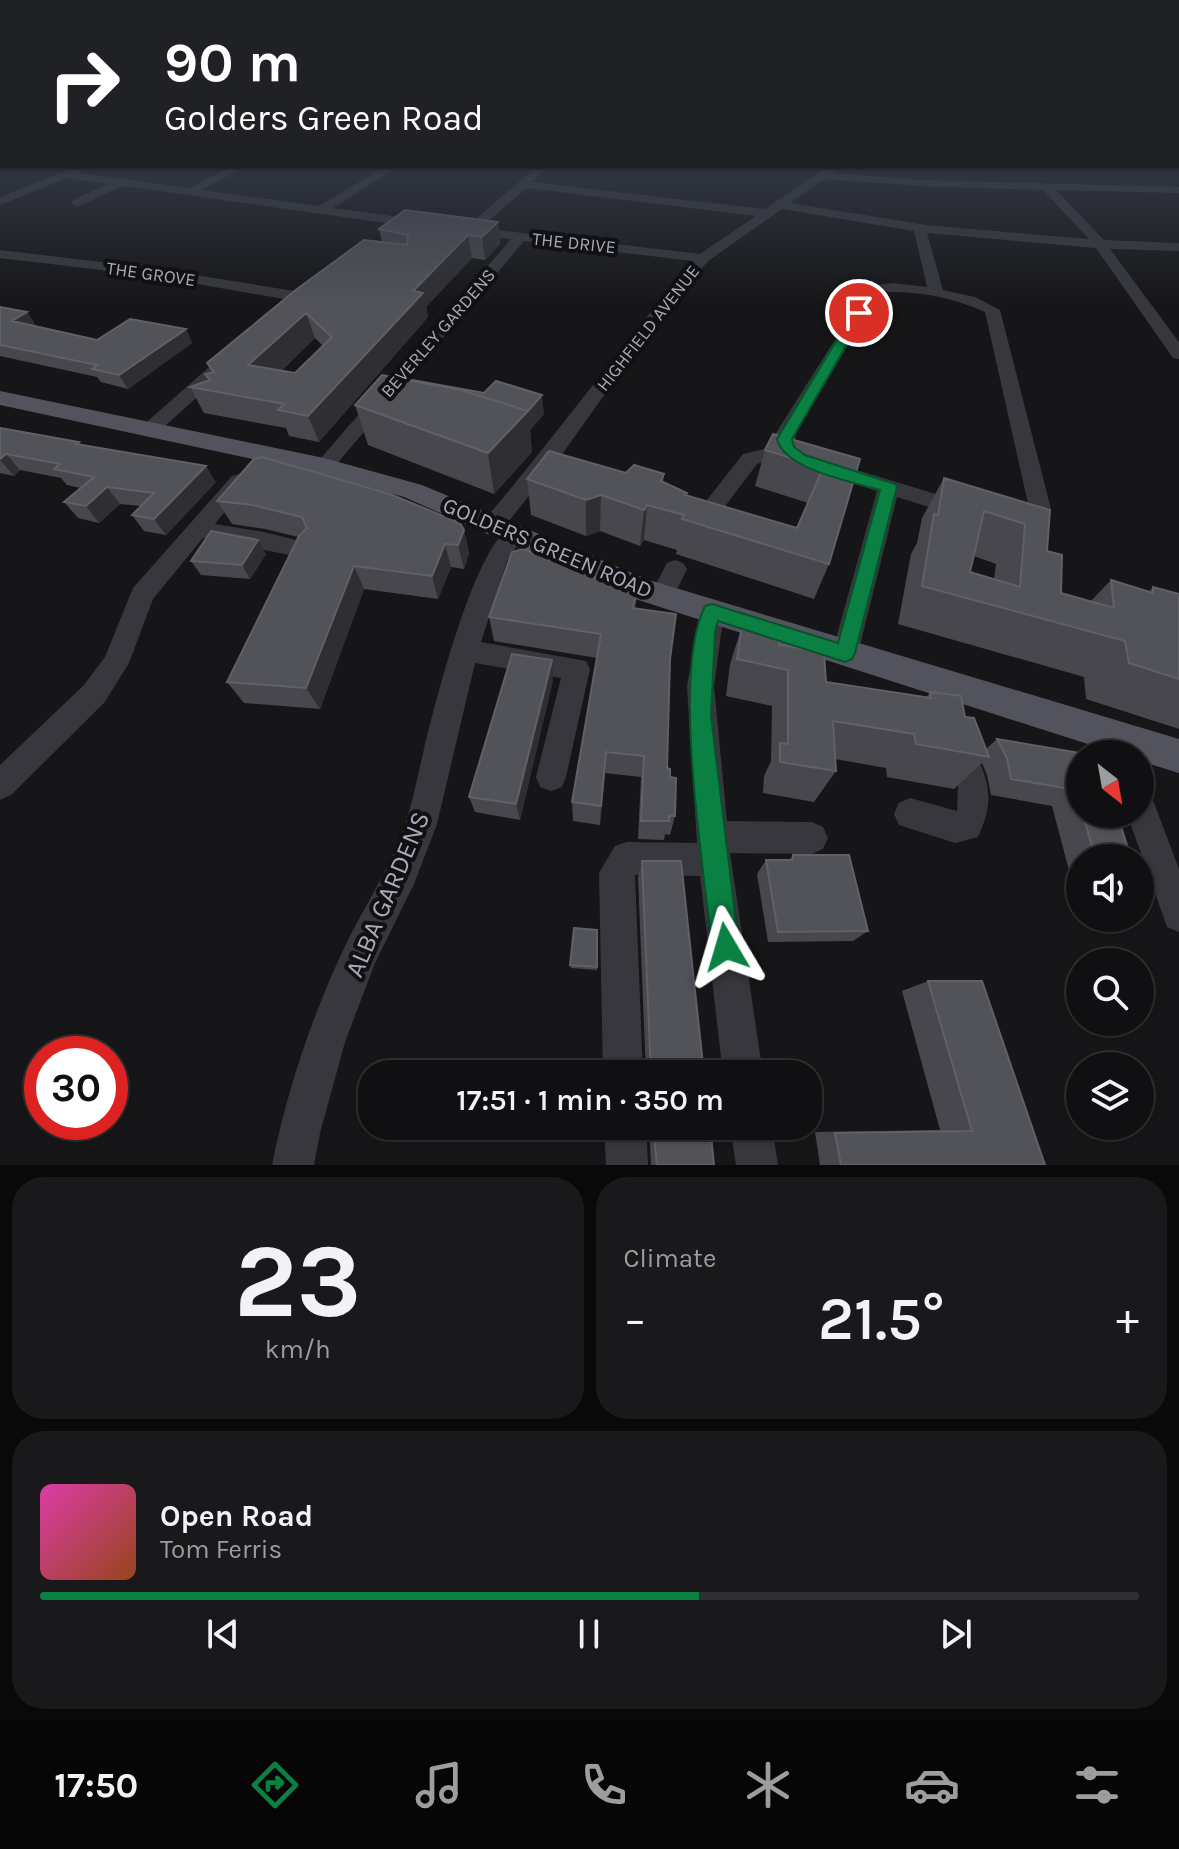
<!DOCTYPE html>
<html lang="en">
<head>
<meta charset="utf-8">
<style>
  body { margin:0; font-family:Karla,sans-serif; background:#19191b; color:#f1f3f6; height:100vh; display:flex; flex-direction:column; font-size:30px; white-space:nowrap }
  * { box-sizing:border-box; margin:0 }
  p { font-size:26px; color:#9c9d9f }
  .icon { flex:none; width:44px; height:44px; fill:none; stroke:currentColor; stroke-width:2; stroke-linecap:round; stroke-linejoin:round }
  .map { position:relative; height:1165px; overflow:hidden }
  .side { display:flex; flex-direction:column; gap:12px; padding:12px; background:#09090a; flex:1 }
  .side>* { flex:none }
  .top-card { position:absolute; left:0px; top:0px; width:1180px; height:168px; box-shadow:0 2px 6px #0004,0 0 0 2px #303032; background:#202124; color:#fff; overflow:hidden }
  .needle { width:52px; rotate:149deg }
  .fabs { position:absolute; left:1066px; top:740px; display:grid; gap:16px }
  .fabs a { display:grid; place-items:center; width:88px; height:88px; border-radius:50%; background:#101012; box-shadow:0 2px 6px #0004,0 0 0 2px #303032; font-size:40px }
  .speed { position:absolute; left:24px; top:1036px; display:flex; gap:16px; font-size:40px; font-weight:700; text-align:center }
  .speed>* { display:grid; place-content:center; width:104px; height:104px; border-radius:50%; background:#101012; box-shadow:0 2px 6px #0004,0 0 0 2px #303032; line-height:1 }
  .speed .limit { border:12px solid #d22; background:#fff; color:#111 }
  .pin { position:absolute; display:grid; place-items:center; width:68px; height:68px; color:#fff; margin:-34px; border:4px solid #fff; border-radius:50%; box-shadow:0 2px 8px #0007 }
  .me { position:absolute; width:88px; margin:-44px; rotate:353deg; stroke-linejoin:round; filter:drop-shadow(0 0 6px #0008) }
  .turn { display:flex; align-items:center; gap:28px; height:168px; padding:0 32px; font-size:36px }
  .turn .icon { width:104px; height:104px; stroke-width:2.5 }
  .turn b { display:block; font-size:56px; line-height:68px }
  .big { font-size:60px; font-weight:600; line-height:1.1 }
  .side .tile { flex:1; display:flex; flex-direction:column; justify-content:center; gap:12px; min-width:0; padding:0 28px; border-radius:32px; background:#19191b }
  .side .dial { align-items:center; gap:0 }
  .dial b { font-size:104px; line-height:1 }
  .song { display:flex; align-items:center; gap:24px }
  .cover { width:96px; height:96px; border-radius:12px; background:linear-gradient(135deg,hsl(320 70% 55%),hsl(20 70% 35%)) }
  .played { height:8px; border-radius:4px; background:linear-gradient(90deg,#0b8043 60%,#303032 60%) }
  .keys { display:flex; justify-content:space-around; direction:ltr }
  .heat { display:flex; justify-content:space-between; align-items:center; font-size:44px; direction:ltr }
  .side .tiles { flex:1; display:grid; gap:12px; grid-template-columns:1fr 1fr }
  .tile:last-child { grid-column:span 2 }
  .trip { position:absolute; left:358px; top:1060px; width:464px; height:80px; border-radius:32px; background:#101012; box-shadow:0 2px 6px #0004,0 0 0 2px #303032; font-weight:600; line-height:80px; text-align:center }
  .tab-bar { display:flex; height:128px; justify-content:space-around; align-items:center; background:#060607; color:#9c9d9f }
  .tab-bar .icon { width:56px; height:56px }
  .tab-bar .current { color:#0b8043 }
  .tab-bar b { font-size:36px; color:#f1f3f6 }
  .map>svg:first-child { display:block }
</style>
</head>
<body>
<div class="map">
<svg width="1179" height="1165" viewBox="0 0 1179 1165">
  <rect width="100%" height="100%" fill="#161618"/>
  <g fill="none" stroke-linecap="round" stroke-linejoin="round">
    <path fill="#37373d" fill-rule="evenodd" d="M0 142H2L0 148Z
      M232 166H246L202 190 319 206 386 166H399L333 208 422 220 428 224 422 228 123 186 77 207 71 203 73 200 108 184 67 178 0 205V197L78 166 84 169 79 173 189 188Z
      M537 166H549L532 182 765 209 828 166H840L833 173 920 180 1179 187V193L1056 190 1104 240 1179 243V251L1110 249 1179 342V359L1173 358 1096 248 927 233 943 290 975 297 1000 310 1051 509 1039 525 1016 531 1008 529 1005 523 1008 517 1024 514 1029 508 985 312C954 298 913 289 879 293L796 433 795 444 800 450 817 458 969 504 972 509 969 514 961 517 897 497 858 653 854 661 845 664 836 661 832 653 877 491 803 468 784 456 757 464 707 530H691L688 524 743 454 776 446V433L869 286 893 283 927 287 914 231 782 209 708 261 644 339 563 453 501 531H485L482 525 485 519C557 435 621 345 693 261L524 241 331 471H317L314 466 511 239 467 234 461 230 462 227 468 226ZM824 179 920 186 1043 190 1089 239 926 225 790 203ZM526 188 756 216 700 254 481 228Z
      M0 250 152 268 301 292 309 297 301 302 152 276 0 258Z
      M230 353 236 354 238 358 236 362 155 435H141L138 431 141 427 224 354Z
      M239 474 249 481 215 524 264 532 313 544 316 550 313 556 305 558 203 538 153 599 129 663 104 703 11 795 0 800V765L84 685 105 657 133 588 232 476Z
      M513 527 521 529 524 535 507 561 481 642 586 661 590 669 566 777 562 787 551 791 540 787 536 777 561 678 475 663 437 824 414 884 375 963 345 1042 320 1133 314 1165H272C287 1089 314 1010 348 940 367 902 391 866 405 825 413 801 418 774 424 749 434 708 476 538 513 527Z
      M675 560 683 563 687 569 671 602 662 604 653 602 650 595 667 563Z
      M712 602 721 605 724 612 714 686 727 821 812 822 823 827 828 838 823 849 812 854 730 853 763 1074H723L700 876 635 875 643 1074H603L599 873 615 846 627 842 697 843 687 686 700 612 703 605Z
      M957 731 967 735C986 775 998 795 978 837L955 843 899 825 894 814 899 803 910 798 957 811 958 785 942 745 947 735Z
      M1140 791 1151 795 1179 869V932L1167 927 1127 814H1140Z
      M604 1126H646L648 1165H606Z
      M730 1126H772L778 1165H736Z"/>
    <path fill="#52535c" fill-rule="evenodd" d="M0 391 324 458 422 485 649 580 1179 739V773L1140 761V754H1119L629 597 404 497 322 474 0 405Z"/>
  </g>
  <path fill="#47474d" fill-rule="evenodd" d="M498 222 500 244 485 260 472 258 426 307 428 317 319 442 289 436 286 428 204 413 190 387 209 381 205 374 211 372 207 363 382 242 379 229ZM315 338 323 346 295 373 281 371Z
    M0 307 27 312 36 326 97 340 186 329 192 343 128 389 101 382 97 377 0 356Z
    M355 405 544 414 530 430 532 452 494 494 368 445Z
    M0 428 79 442 81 445 216 482 166 535 144 531 132 515 140 506 120 504 99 523 78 518 64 502 81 488 67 485 61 478 20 470 14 476 0 473Z
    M765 450 860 459 829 564 814 599 676 554 677 550 644 540 640 546 600 531 586 536 531 515 527 479 626 473 664 474 663 482 687 493 686 495 797 528 808 503 755 486Z
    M944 478 1050 510 1047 551 1061 593 1091 601 1111 580 1148 592 1153 587 1179 594V729L1086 699 1084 677 898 624 911 554 917 543 922 518ZM974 556 996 564 994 580 970 572Z
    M217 501 464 530 469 553 464 569 451 567 438 599 364 589 320 709 244 703 227 682 298 537 265 529 232 524Z
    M266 554 250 579 201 575 191 561Z
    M637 594 635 609 670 659 667 768 670 777 675 816 670 835 665 834 664 840 638 839 641 777 605 773 600 825 573 821 572 802 597 658 494 641 489 617Z
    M742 626 779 645 826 682 926 698 930 692 965 717 986 749 997 739 1080 754V814H1117L1131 858H1080V879L1071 878 1052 806 991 795 987 775 982 763 954 789 887 777 886 768 835 759 836 771 814 802 763 793 764 776 771 761 772 706 726 696 730 664Z
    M553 680 520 820 475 812 469 797Z
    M793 855 868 931 853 941 768 942 757 874 766 860H789Z
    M642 861 704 1074H646L638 878Z
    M597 930V970L571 968 570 965Z
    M928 981 1045 1165H820L815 1132 940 1130 902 991Z
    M649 1126H710L714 1165H651Z"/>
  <path fill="#2f2f33" d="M590 166H611L590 169Z
    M498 222 500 244 485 260 482 237Z
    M468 235 472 258 426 307 428 317 319 442 308 416 413 291Z
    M27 312 36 326 12 321Z
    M306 313 315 338 259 391 248 365Z
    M186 329 192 343 128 389 119 375Z
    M542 395 544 414 530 430 532 452 494 494 488 453Z
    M6 454 20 470 14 476 0 460Z
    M206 466 216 482 166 535 154 519Z
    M107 487 120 504 99 523 86 506Z
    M601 495 600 531 586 536V500Z
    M647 505 644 540 640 546 644 510Z
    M464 530 469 553 464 569 458 545Z
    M258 540 266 554 250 579 242 565Z
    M445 544 451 567 438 599 432 576Z
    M354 566 364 589 320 709 306 688Z
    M552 660 553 680 520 820 516 804Z
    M606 752 605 773 600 825 601 806Z"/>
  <path fill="#525259" stroke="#5f6068" stroke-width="2" fill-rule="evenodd" d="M405 210 498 222 482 237 468 235 413 291 423 293 308 416 278 410 284 404 190 387 210 380 205 374 214 372 207 363 297 289 364 240 407 245 408 235 379 229ZM306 313 332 337 295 373 248 365Z
    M0 307 27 312 12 321 97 340 130 319 186 329 119 375 92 369 97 365 0 345Z
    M382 375 464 391 528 411 488 453 355 405Z
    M412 380 484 393 496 381 542 395 528 411 464 391Z
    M0 428 79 442 76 444 206 466 154 519 132 515 154 493 107 487 86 506 64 502 94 477 54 469 60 464 6 454 0 459Z
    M773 434 860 459 829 564 682 519 684 515 647 505 644 510 601 495 586 500 527 479 549 451 626 473 634 465 664 474 661 481 687 493 685 495 797 528 823 468 765 450Z
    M262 457 390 494 460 523 464 530 458 545 445 544 432 576 354 566 306 688 227 682 299 536 307 528 302 517 252 505 217 501 254 459Z
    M944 478 1050 510 1047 551 1062 555 1061 593 1114 608 1111 580 1153 593V587L1179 594V679L1129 663 1125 641 922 586 934 514 938 515ZM984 511 1025 524 1020 587 970 572Z
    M211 531 258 540 242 565 191 561Z
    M523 549 637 594 632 608 676 614 670 659 667 768 670 769V777L676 778 675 816H669V821H641L644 756 606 752 601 806 572 802 601 634 489 617 512 552Z
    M742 626 780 633 779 645 824 652 826 682 931 698 930 692 961 696 965 717 974 718 989 757 916 744 914 734 833 721 836 771 780 762V743L788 744V670L737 659Z
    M512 654 552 660 516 804 469 797Z
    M997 739 1086 754H1080V805L1076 790 1011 779 1007 758Z
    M1083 814H1117L1131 858H1095Z
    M793 855H849L868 931 778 932 766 860H793Z
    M642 861H681L704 1074H651Z
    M574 928 597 930V967L570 965Z
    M928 981H982L1045 1165H841L835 1133 972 1131Z
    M653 1126H710L714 1165H657Z"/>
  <linearGradient id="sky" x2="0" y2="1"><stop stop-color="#0c0c0d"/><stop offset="0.47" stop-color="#363c48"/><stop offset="1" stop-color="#363c48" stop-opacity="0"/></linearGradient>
  <rect width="1179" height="305" fill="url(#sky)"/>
  <path fill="#0b8043" stroke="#07532c" stroke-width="2" d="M859 309 865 313 792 439 794 447 805 455 895 484 897 487 855 653 852 659 845 662 718 621 715 632 711 716 739 947 735 956 726 960 716 956 712 947C704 868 671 673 705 606L712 604 838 643 880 490C851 481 785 470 777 439L853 313Z"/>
  <g text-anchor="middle" stroke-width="8" stroke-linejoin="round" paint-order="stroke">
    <g font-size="18" fill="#a7aab9" stroke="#111113">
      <text transform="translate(574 243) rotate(6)" y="6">THE DRIVE</text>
      <text transform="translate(151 274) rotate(8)" y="6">THE GROVE</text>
      <text transform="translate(648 328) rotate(-52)" y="6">HIGHFIELD AVENUE</text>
      <text transform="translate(438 333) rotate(-49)" y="6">BEVERLEY GARDENS</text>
    </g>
    <g font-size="22" fill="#a7aab9" stroke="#111113">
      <text transform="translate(548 547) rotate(23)" y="8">GOLDERS GREEN ROAD</text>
    </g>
    <g font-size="26" fill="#a7aab9" stroke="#111113">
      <text transform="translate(387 894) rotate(-67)" y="9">ALBA GARDENS</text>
    </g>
  </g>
</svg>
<div class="fabs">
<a><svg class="needle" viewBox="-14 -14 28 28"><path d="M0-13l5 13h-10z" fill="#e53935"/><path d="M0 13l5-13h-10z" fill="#9c9d9f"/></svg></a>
<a><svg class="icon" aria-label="sound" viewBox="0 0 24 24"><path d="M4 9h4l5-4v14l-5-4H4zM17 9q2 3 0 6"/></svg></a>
<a><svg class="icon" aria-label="search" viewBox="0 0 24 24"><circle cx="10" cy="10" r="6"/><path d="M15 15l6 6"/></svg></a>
<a><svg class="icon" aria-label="layers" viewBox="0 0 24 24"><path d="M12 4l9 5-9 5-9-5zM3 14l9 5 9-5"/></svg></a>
</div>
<div class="speed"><div class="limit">30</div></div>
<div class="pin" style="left:859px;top:313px;background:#d93025"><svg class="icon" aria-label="arrive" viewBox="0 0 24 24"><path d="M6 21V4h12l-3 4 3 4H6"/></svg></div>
<svg class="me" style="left:726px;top:947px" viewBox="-20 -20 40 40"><path d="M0-17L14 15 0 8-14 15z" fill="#0b8043" stroke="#fff" stroke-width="4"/></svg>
<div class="trip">17:51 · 1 min · 350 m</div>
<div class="top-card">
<div class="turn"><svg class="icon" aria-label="right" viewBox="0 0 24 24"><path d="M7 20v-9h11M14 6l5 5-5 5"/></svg><div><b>90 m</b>Golders Green Road</div></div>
</div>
</div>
<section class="side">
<div class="tiles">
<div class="tile dial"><b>23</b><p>km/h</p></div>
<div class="tile"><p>Climate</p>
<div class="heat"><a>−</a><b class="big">21.5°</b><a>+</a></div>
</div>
<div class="tile">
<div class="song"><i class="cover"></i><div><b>Open Road</b><p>Tom Ferris</p></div></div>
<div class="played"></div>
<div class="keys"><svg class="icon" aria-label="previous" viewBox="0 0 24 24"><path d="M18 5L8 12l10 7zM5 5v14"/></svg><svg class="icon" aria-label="pause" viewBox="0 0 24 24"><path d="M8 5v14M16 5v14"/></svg><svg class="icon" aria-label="next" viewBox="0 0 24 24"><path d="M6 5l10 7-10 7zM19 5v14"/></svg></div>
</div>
</div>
</section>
<nav class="tab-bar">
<b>17:50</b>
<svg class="icon current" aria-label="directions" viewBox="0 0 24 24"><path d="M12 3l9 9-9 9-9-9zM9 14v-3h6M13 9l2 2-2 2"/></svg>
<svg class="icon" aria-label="music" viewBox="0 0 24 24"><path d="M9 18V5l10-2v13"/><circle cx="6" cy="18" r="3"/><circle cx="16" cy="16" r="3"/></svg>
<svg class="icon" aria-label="phone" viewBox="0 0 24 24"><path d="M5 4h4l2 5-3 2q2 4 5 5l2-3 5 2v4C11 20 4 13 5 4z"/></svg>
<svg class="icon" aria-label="climate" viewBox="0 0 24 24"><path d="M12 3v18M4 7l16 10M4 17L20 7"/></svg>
<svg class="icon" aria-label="car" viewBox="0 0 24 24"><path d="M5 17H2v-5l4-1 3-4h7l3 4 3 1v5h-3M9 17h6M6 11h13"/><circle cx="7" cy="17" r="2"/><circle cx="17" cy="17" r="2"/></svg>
<svg class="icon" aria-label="filters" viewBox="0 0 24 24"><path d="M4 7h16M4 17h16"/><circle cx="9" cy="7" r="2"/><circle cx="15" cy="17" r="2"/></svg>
</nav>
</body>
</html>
